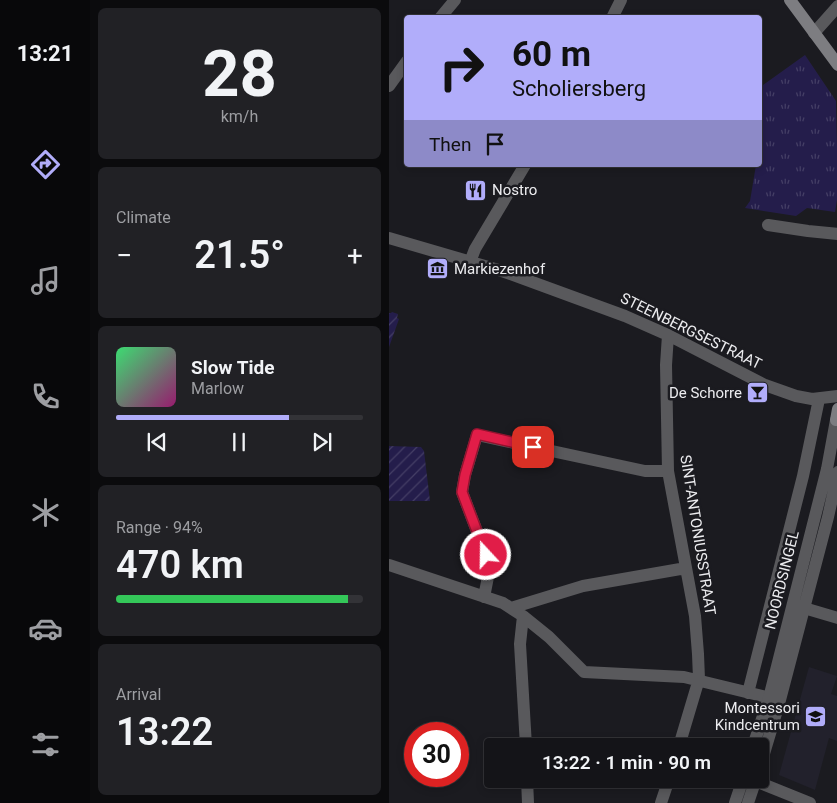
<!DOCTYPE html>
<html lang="en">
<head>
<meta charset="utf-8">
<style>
  body { margin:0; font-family:Roboto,sans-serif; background:#212125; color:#f1f3f6; height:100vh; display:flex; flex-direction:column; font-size:19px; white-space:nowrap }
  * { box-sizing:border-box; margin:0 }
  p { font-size:16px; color:#9d9ea2 }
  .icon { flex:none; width:28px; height:28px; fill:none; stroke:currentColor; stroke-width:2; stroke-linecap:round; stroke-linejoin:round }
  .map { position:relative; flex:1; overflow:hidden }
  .panel { display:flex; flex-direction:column; gap:8px; padding:8px; background:#0b0b0d; width:299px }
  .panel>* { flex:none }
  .hud { position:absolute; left:15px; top:15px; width:358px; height:152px; border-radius:5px; box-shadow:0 2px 8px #0003,0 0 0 1px #333337; background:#b1adfa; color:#111; overflow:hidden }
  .speed { position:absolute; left:15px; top:722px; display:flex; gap:10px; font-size:25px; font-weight:700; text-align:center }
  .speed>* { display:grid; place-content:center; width:65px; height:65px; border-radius:50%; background:#141418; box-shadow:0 2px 8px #0003,0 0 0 1px #333337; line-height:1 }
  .speed .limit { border:8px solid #d22; background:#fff; color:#111 }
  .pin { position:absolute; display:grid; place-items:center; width:42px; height:42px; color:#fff; margin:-21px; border-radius:10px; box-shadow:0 2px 8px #0006 }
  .me { position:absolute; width:55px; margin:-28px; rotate:339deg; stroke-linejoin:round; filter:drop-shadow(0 0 4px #0008) }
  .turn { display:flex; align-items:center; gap:18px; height:105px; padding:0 25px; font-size:22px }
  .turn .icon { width:65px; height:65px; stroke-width:2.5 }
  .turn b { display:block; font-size:35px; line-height:42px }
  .then { display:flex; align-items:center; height:48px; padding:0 25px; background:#0003; gap:10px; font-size:19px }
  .big { font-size:38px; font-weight:600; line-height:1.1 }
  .panel .card { flex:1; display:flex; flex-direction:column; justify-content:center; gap:8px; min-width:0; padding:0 18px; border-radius:8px; background:#212125 }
  .panel .dial { align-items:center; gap:0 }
  .dial b { font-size:65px; line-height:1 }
  .song { display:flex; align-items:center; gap:15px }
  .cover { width:60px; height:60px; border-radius:8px; background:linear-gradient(135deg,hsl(140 70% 55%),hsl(320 70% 35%)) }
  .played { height:5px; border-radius:2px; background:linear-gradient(90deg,#b1adfa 70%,#333337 70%) }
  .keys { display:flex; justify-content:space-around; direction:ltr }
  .heat { display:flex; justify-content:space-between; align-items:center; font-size:28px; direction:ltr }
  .charge { height:8px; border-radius:4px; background:linear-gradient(90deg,#34c759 94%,#333337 0) }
  .trip { position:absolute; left:95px; top:738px; width:285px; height:50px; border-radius:5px; background:#141418; box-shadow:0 2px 8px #0003,0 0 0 1px #333337; font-weight:600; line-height:50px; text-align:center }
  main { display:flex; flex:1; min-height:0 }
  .dock { display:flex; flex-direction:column; width:90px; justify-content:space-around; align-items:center; background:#08080a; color:#9d9ea2 }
  .dock .icon { width:35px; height:35px }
  .dock .current { color:#b1adfa }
  .dock b { font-size:22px; color:#f1f3f6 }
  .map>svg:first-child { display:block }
</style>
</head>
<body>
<main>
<nav class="dock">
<b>13:21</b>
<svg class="icon current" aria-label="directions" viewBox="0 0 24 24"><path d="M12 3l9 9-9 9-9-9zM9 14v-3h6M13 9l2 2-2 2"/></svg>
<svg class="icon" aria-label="music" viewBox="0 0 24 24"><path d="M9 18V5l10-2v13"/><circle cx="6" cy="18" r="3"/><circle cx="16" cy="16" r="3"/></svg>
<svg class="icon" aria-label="phone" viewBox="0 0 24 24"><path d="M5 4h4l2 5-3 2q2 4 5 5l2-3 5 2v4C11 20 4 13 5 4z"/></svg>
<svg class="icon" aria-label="climate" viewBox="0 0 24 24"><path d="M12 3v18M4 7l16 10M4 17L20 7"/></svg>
<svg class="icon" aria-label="car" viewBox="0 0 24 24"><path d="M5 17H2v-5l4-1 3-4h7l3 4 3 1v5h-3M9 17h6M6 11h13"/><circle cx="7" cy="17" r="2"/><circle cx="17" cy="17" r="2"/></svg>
<svg class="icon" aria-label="filters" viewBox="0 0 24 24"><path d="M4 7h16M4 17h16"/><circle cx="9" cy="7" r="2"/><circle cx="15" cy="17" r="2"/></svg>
</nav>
<section class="panel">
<div class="card dial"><b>28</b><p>km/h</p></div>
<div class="card"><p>Climate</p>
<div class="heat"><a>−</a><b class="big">21.5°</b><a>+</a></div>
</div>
<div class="card">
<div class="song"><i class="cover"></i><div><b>Slow Tide</b><p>Marlow</p></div></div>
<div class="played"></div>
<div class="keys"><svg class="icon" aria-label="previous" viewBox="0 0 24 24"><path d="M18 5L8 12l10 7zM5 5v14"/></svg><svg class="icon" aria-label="pause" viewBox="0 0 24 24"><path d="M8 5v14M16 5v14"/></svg><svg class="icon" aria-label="next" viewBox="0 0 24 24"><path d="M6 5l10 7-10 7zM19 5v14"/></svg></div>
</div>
<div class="card"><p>Range · 94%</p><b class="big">470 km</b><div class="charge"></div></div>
<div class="card"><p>Arrival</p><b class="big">13:22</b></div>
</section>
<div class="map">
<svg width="449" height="803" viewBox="0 0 449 803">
  <defs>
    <pattern id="grass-tufts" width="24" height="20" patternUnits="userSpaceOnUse" patternTransform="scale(1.25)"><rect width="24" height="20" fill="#241d4b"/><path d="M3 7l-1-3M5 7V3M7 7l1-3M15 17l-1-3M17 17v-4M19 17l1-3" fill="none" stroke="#443e65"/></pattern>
    <pattern id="garden-furrows" width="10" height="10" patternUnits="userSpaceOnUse" patternTransform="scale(1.25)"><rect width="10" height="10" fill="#241d4b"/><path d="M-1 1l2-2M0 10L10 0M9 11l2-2" fill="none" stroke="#443e65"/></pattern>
  </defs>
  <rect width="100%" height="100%" fill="#1b1b20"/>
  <path fill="#22212c" d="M420 667 448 676 442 694 448 696V741L440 738 426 790 390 775Z"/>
  <path fill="url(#grass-tufts)" d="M416 55 447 101 449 194 446 212 418 208 407 216 356 208 361 201 367 165H370V88Z"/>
  <path fill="url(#garden-furrows)" d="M3 312 9 314 8 318 10 319 0 347V313H2Z
    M0 446 32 447 35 451 41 501H0Z"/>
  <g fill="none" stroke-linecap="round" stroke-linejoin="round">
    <path stroke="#59595c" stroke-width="12" d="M51 18 66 0
      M223 18 232 0
      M425 33 449 6
      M0 86 18 61
      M379 225 419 231 449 234
      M0 238 113 271 236 316 279 335 376 385 407 396 423 399 449 396
      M81 262 86 249 136 165
      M279 335 277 365 279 471 306 616 309 654 310 679 290 746
      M0 565 114 603 134 616 160 637 195 672 295 677 390 700
      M95 597 100 572 97 555 73 492 76 475 88 435 256 471H279
      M122 608 194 586 297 568
      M415 608 449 618
      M134 616 131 644 137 746
      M359 693 414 476 430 399
      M138 779 139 803
      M366 781 421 803
      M272 803 280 779"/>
    <path stroke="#59595c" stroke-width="12" d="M364 746 380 698 438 469 447 420
      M371 767 391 700 439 517 449 472
      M346 803 354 779
      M359 803 367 779"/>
    <path stroke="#7d7d81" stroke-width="12" d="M401 0 449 65
      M449 409 447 420H449"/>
  </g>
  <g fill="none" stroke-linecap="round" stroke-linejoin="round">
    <defs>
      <path id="route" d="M97 555 73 492 76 475 88 434 144 447"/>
    </defs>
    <use href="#route" stroke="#92132f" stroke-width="12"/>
    <use href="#route" stroke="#e11d48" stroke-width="9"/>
  </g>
  <defs>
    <symbol id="restaurant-square" viewBox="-11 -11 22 22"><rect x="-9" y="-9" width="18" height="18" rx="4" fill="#b1adfa" stroke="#1b1b20"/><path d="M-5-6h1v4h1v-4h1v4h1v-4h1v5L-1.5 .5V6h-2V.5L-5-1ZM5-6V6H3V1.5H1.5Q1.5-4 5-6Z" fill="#111"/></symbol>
    <symbol id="museum-square" viewBox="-11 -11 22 22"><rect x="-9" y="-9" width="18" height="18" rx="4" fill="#b1adfa" stroke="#1b1b20"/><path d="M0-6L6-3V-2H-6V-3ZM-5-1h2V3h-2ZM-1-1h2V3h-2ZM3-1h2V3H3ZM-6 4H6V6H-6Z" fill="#111"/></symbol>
    <symbol id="bar-square" viewBox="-11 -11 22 22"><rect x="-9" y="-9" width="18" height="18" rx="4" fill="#b1adfa" stroke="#1b1b20"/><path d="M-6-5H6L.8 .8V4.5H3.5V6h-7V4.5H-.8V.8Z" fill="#111"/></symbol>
    <symbol id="school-square" viewBox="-11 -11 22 22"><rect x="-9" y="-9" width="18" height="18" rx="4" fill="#b1adfa" stroke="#1b1b20"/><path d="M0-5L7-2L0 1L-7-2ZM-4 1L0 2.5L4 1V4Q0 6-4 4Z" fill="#111"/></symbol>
  </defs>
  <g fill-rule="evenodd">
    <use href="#restaurant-square" x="74" y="178" width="25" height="25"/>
    <use href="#museum-square" x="36" y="256" width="25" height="25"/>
    <use href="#bar-square" x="356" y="380" width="25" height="25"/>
    <use href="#school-square" x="414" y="704" width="25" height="25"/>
  </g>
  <g text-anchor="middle" stroke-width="5" stroke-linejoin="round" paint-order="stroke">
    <g font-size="15" fill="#ececef" stroke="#1b1b20" text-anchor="start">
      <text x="103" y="195">Nostro</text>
      <text x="65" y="274">Markiezenhof</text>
      <text x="353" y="398" text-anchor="end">De Schorre</text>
      <text x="411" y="713" text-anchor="end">Montessori<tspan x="411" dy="17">Kindcentrum</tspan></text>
    </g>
    <g font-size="15" fill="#ececef" stroke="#1b1b20">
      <text transform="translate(302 331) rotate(26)" y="5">STEENBERGSESTRAAT</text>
      <text transform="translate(309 535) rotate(81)" y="5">SINT-ANTONIUSSTRAAT</text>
      <text transform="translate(393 580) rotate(-76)" y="5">NOORDSINGEL</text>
    </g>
  </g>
</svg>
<div class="speed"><div class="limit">30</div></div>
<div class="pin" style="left:144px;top:447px;background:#d93025"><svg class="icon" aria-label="arrive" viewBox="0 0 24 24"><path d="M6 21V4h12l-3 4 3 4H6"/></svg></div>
<svg class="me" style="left:97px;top:555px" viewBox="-20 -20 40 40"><circle r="17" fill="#e11d48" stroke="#fff" stroke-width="3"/><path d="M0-11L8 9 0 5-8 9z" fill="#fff"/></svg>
<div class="trip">13:22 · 1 min · 90 m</div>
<div class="hud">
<div class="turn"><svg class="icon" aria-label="right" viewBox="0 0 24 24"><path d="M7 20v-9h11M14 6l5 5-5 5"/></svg><div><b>60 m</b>Scholiersberg</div></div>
<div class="then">Then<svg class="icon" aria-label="arrive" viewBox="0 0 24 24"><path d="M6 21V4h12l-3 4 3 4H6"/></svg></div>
</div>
</div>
</main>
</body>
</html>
